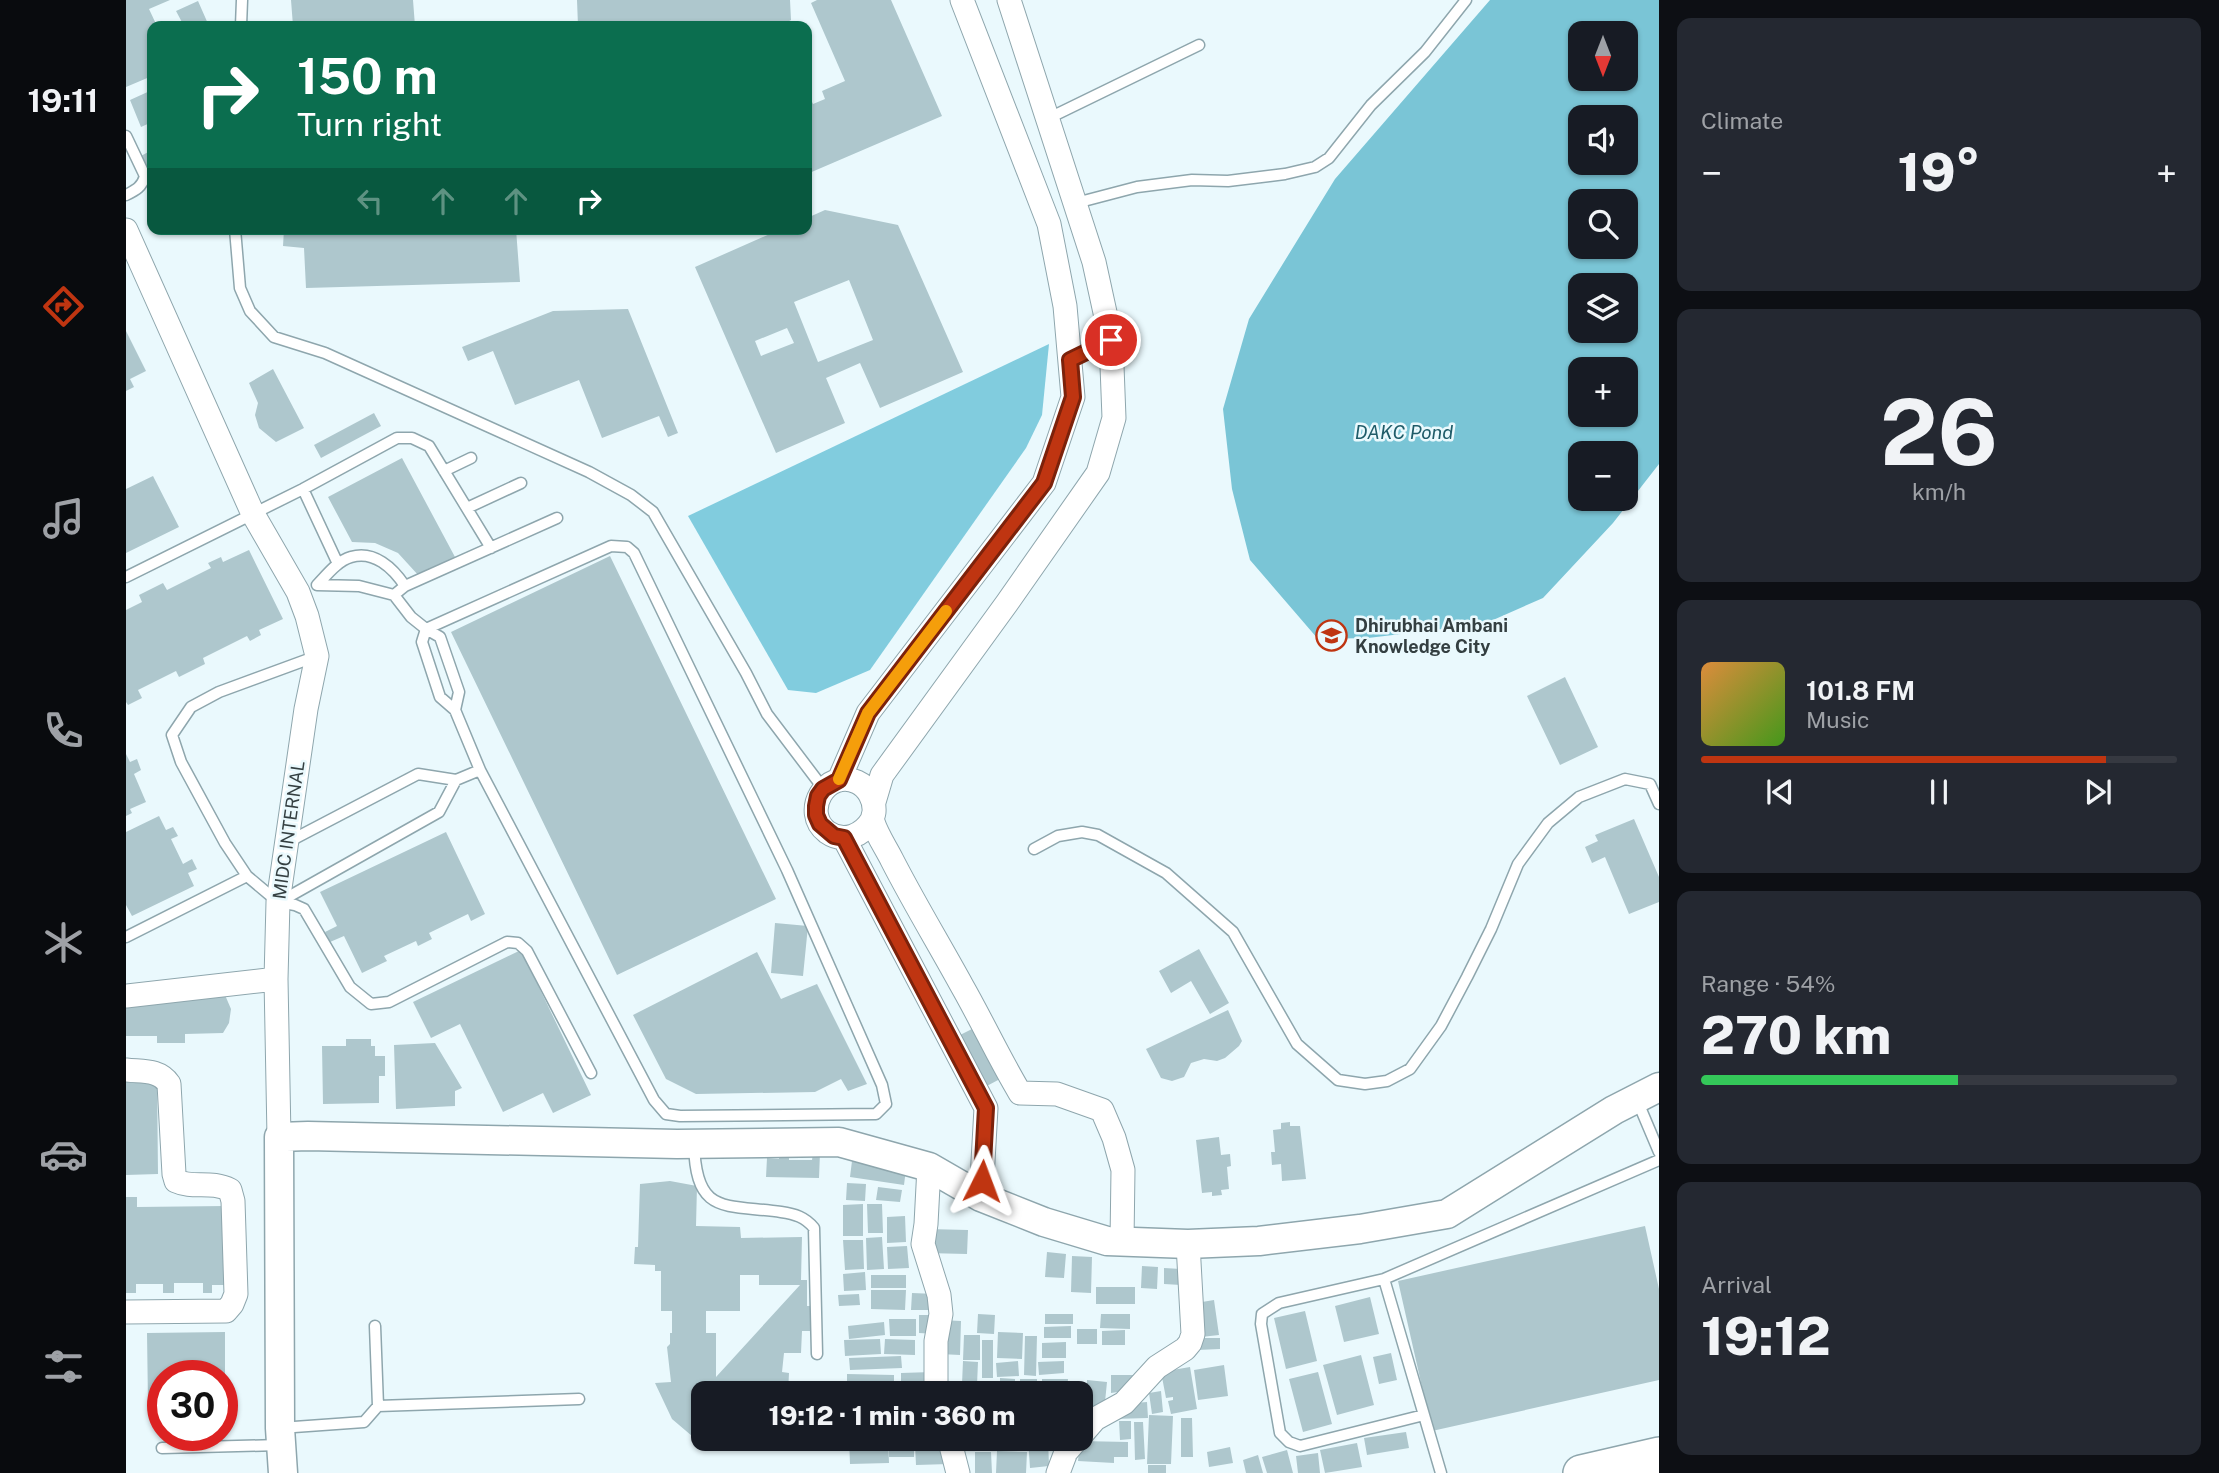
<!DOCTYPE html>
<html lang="en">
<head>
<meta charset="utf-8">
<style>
  body { margin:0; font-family:"Public Sans",sans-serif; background:#242831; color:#f1f3f6; height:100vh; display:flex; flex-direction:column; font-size:26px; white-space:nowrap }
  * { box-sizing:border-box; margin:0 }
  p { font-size:23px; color:#9ea1a6 }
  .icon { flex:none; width:38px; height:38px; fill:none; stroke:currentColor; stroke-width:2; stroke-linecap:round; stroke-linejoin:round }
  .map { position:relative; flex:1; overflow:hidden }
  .panel { display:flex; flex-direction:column; gap:18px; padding:18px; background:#0d0f14; width:560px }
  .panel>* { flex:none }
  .guide { position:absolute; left:21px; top:21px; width:665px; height:214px; border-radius:14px; box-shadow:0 2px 5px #0004; background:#0b6e4f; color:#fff; overflow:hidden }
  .needle { width:46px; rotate:180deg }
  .controls { position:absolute; left:1442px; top:21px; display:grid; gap:14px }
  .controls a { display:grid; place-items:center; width:70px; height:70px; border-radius:14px; background:#171b24; box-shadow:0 2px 5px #0004; font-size:35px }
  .speed { position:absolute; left:21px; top:1360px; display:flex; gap:14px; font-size:35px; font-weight:700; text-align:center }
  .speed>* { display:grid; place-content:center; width:91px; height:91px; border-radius:50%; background:#171b24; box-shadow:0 2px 5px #0004; line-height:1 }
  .speed .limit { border:10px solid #d22; background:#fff; color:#111 }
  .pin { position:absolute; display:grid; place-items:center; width:60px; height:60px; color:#fff; margin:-30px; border:4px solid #fff; border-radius:50%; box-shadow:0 2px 7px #0007 }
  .me { position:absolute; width:77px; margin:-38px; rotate:3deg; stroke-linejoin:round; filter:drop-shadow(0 0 5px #0008) }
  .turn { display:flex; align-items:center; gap:24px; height:147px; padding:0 35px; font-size:32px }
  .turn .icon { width:91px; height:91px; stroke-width:2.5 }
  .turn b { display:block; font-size:49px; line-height:60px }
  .lanes { display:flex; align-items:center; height:66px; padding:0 35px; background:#0003; justify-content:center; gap:35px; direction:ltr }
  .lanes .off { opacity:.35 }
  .big { font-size:52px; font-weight:800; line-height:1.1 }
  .panel .card { flex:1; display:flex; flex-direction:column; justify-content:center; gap:10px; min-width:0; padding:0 24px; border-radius:14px; background:#242831 }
  .panel .dial { align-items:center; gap:0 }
  .dial b { font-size:91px; line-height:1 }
  .song { display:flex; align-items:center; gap:21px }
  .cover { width:84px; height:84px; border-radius:10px; background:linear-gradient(135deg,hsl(30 70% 55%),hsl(100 70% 35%)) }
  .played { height:7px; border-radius:4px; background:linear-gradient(90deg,#bf3511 85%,#363941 85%) }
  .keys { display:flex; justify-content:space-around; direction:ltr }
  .heat { display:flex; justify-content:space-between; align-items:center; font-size:38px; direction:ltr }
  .charge { height:10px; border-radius:5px; background:linear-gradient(90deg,#34c759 54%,#363941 0) }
  .trip { position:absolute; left:565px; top:1381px; width:402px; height:70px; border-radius:14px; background:#171b24; box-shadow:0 2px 5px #0004; font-weight:800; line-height:70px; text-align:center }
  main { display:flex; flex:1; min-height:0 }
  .dock { display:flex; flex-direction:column; width:126px; justify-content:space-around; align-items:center; background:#090b0e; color:#9ea1a6 }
  .dock .icon { width:49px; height:49px }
  .dock .active { color:#bf3511 }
  .dock b { font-size:32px; color:#f1f3f6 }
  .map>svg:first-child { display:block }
</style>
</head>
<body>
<main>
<nav class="dock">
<b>19:11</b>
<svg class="icon active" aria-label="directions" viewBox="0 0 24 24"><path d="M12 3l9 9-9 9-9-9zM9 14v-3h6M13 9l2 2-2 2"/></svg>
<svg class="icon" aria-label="music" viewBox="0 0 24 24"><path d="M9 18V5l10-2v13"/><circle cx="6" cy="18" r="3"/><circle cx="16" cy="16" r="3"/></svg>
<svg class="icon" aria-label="phone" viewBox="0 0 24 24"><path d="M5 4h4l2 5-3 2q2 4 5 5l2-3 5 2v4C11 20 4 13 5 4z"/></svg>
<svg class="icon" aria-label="climate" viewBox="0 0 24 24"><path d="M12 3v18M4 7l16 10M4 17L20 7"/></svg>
<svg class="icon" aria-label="car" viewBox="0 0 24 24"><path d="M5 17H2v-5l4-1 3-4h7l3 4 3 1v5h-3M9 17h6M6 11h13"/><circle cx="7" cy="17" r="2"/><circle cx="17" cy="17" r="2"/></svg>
<svg class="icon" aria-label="filters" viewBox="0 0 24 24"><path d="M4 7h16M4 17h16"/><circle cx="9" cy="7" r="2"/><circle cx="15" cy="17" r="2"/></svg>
</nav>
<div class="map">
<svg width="1533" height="1473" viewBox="0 0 1533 1473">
  <rect width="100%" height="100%" fill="#eaf9fd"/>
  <path fill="#81ccde" d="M923 344 916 415 900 448 744 670 690 693 662 690 562 516Z"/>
  <path fill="#7ac5d6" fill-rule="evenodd" d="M1364 0H1533V464L1487 523 1417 598 1358 624 1242 638 1192 639 1124 560 1106 489 1097 409 1123 319 1209 179ZM1454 33H1500V79H1454ZM1500 117V163H1454V117ZM1500 201V247H1454V201ZM1454 285H1500V331H1454ZM1454 369H1500V415H1454ZM1454 453H1500V499H1454Z"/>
  <path fill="#aec7cd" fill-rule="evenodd" d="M0 0H44L23 9 31 26H26V76L0 87Z
    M165 0H287L289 26H167Z
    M451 0H664L665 20 654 26H452Z
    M691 0H765L816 116 681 174V97L683 96 687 104 699 99 696 91 719 81 685 3Z
    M72 1 83 26H58L50 11Z
    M26 90V122L15 127 4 100Z
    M26 150V182L13 157Z
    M699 210 772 225 837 372 754 408 734 363 700 378 719 423 650 453 569 267 655 229H681V218ZM723 280 747 340 692 362 668 302ZM661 328 668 343 635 356 629 341Z
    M158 229H390L394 282 180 288 178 248 157 246Z
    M502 309 552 433 542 437 533 416 476 438 453 380 389 405 367 351 342 361 336 347 427 311Z
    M0 331 20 371 4 379 8 387 0 391Z
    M147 369 178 428 150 442 133 428 129 415 132 403 123 383Z
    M248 413 255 426 195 458 188 445Z
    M276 458 329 557 293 576 272 553 249 543 226 542 202 497Z
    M27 476 53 527 0 553V489Z
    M123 550 157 619 133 630 135 635 124 641 121 636 77 658 79 664 53 677 50 671 12 690 16 698 2 705 0 702V610L16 602 13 595 37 583 41 590 85 568 82 563 95 557 97 562Z
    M484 556 650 899 491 975 325 632Z
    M1439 677 1472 747 1434 765 1401 696Z
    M0 754 4 762 11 759 15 770 8 774 20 802 4 809 6 813 0 816Z
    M33 816 40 830 47 827 52 836 45 839 57 864 66 859 71 869 62 873 68 886 6 916 0 905V832Z
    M1508 819 1533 877V902L1503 914 1479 857 1466 863 1459 847 1472 841 1469 835Z
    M320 832 359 914 345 921 342 914 303 933 306 939 292 946 290 941 258 956 261 961 236 973 218 936 204 942 199 932 211 926 194 892Z
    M649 923 682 926 677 976 645 973Z
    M1073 949 1103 1003 1084 1014 1065 981 1045 993 1033 971Z
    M395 950 465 1095 427 1113 417 1093 377 1112 334 1024 305 1038 287 1002Z
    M631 952 655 999 691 984 741 1084 722 1091 715 1079 689 1092 570 1094 540 1079 507 1015Z
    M99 995 105 1009 103 1023 97 1033 59 1034V1043H31V1036H0V1002Z
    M1102 1010 1116 1041 1113 1046 1099 1058 1091 1061 1078 1059 1065 1063 1058 1077 1046 1081 1035 1078 1020 1049Z
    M848 1028 874 1079 857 1088 830 1037Z
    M220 1039H245V1046H249V1056H259V1076H253V1103L197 1104 196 1046H220Z
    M309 1043 336 1088 329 1091V1106L270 1109 268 1045Z
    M0 1078H31L32 1174 0 1175Z
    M1164 1122V1126H1174L1180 1179 1156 1181 1155 1164 1146 1165 1145 1152H1149L1147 1130 1155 1129V1123Z
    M1093 1137 1095 1155 1104 1154 1105 1166 1101 1167 1103 1189 1095 1190 1096 1195 1086 1196V1192L1076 1193 1070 1140Z
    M653 1152H663V1160H686L687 1153H694L693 1178 640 1177 641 1158 653 1159Z
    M726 1161 780 1169 778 1185 724 1177Z
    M544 1181 571 1186 570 1226 614 1227 615 1238 676 1237 675 1280H681V1306H687V1331H676L675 1353H658L656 1372 663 1373 662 1393H578V1438H625L616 1443 590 1445 566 1436 546 1419 529 1383 545 1382 541 1347 544 1344V1333H546V1311H535V1271H529V1265L508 1264 509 1247H512L514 1184ZM614 1275H633V1285H674L590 1377V1333H580V1311H614Z
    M721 1183 740 1184 739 1201 720 1200Z
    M752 1187 776 1190 774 1202 750 1200Z
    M0 1197H11V1207L99 1206 100 1285H86V1293H77V1283H48V1293H37V1284H10V1293H0Z
    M737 1204V1236H717V1205Z
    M741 1204H756L757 1233H742Z
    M779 1216 780 1242 761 1243V1217Z
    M1519 1226 1533 1289V1380L1306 1431 1272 1281Z
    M801 1229 842 1230 841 1254 800 1253Z
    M756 1237 758 1269 741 1270 740 1238Z
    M717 1240H737L738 1269 719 1270Z
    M781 1246 783 1268 762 1269 761 1247Z
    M921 1252 940 1254 938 1278 919 1277Z
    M946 1256 966 1257 965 1293 945 1292Z
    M1016 1266 1032 1267 1031 1289 1015 1288Z
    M1038 1268 1055 1269V1285L1038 1284Z
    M739 1272 740 1290 718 1291 717 1274Z
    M745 1275H780V1288H745Z
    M970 1287H1009V1304H970Z
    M745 1290H780L779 1310 745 1309Z
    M786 1293 810 1294V1310H785Z
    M733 1294 734 1305 713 1306 712 1295Z
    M1244 1297 1253 1334 1218 1342 1209 1306Z
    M1088 1300 1093 1335 1075 1337 1070 1303Z
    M1179 1311 1191 1361 1160 1369 1148 1318Z
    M852 1314 869 1315 868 1334 851 1333Z
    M919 1314H947V1324H919Z
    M975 1314H1004V1329L974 1328Z
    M793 1315H810V1334L793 1333Z
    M763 1319H790V1336H764Z
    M815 1320 835 1321 834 1355 814 1354Z
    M758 1322 759 1335 723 1339 722 1326Z
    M945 1326V1338H918V1327Z
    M951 1329H971V1344H951Z
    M999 1330V1345H976V1331Z
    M99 1332V1383H96V1376H37V1404H22L21 1333Z
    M872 1332 897 1333 896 1359 871 1358Z
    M838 1335H854V1360H837Z
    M899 1336H911L910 1376 898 1375Z
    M1071 1338H1094V1349L1071 1350Z
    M754 1339 755 1354 719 1356 718 1340Z
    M759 1339 789 1340V1355L758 1354Z
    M856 1340H867V1378H856Z
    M940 1342V1358H916V1343Z
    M1265 1353 1271 1380 1253 1384 1247 1357Z
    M1235 1355 1248 1405 1211 1415 1197 1365Z
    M775 1356 776 1368 724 1370 723 1358Z
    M837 1361 852 1362 851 1385 836 1384Z
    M892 1361 893 1376 871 1377 870 1363Z
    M938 1361V1373L913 1375 912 1362Z
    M1098 1365 1102 1396 1072 1400 1068 1370Z
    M1064 1367 1071 1409 1045 1414 1042 1401 1047 1400V1397L1040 1398 1035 1372Z
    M806 1372V1383L775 1385V1373Z
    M1192 1372 1206 1424 1177 1432 1163 1379Z
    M721 1374 768 1375V1387L721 1386Z
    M985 1375H1013L1006 1390 985 1393Z
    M874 1378 889 1379V1393H874Z
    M894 1379H911V1393H894Z
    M916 1379H942L941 1393H916Z
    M961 1380 981 1382 978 1412 959 1410Z
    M852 1382H872V1393H852Z
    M775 1388H804V1393H775Z
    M769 1389V1393H717V1391Z
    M1035 1391 1037 1412 1026 1414 1023 1393Z
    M1021 1402 1022 1418 987 1419 1009 1403Z
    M1023 1415 1047 1416 1045 1464H1021Z
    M1055 1418H1066L1067 1457H1055Z
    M993 1421H1005V1439L994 1440Z
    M1008 1422H1017L1019 1459 1009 1460Z
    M1280 1432 1283 1448 1241 1455 1238 1438Z
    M723 1438H762L763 1463 724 1464Z
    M848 1438H873L872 1449H848Z
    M902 1438H922L923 1466 904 1468Z
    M954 1441 1002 1442V1457H988V1463L952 1461Z
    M763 1442H788V1457H763Z
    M823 1443V1464L790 1465 789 1444Z
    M1231 1443 1236 1467 1199 1473 1194 1450Z
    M1104 1447 1107 1463 1083 1467 1081 1452Z
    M1161 1450 1167 1473H1141L1136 1457Z
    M871 1451 901 1452 900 1473H870Z
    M849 1452H865L866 1473H849Z
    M1192 1453 1194 1473H1172L1170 1456Z
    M1132 1455 1137 1473H1120L1117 1460Z
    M1022 1465H1040V1473H1022Z"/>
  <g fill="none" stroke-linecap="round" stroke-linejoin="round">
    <defs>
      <path id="service" d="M115 26 116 0
        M923 118 1073 45
        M0 136 19 176C16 187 10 190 0 195
        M950 203 1011 187 1066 180 1102 181 1159 174 1189 167 1203 158 1245 105 1299 52 1340 0
        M109 229 114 288 124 311 148 337 199 353 463 472 505 495 527 512 620 673 641 714 697 788
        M944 361 985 340
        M318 471 345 458
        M177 489 212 564
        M341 508 395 483
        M0 577 177 489 271 438H286L303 446 365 548
        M279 586C267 568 248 550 225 557 211 561 200 576 191 585L233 586 268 595 279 586 431 518
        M268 595 285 617 300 629 485 546 501 547 508 553 661 870 756 1085 760 1104 750 1114 554 1116 540 1114 528 1100 354 770 329 710 314 697 296 642 300 629 314 637 333 692 329 710
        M191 656 93 692 65 707 46 735 55 762 99 843 121 876 152 902 169 905 178 909 224 987 245 1004 263 1002 381 942 392 943 401 951 465 1073
        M162 842 292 774 330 780 354 770
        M908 849 932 836 956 832 972 835 1040 873 1107 932 1171 1044 1212 1080 1239 1084 1261 1081 1284 1069 1315 1026 1341 977 1365 929 1392 864 1422 823 1453 797 1499 779 1524 784 1533 804
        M155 901 313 812 330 780
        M0 937 121 876
        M1511 1100 1533 1152
        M568 1144C570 1215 597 1204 655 1212 669 1214 679 1217 688 1228L691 1354
        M1258 1279 1315 1473
        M249 1326 252 1406
        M1298 1415 1174 1446 1163 1442 1154 1433 1135 1324 1136 1314 1153 1303 1258 1279 1533 1160
        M154 1428 238 1422 252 1406 453 1399
        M36 1448 153 1445"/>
      <path id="minor" d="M0 230 127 514 172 592 181 616 191 656 180 709 152 902 150 979 153 1137
        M713 780 742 713 918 483 947 397 939 306 923 224 836 0
        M748 802 756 775 881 603 972 473 988 418 985 340 968 262 883 0
        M746 820C737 835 718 844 701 832 675 812 700 768 731 782 742 787 749 800 748 812 747 818 746 816 747 822 751 835 760 848 766 860 788 903 813 944 836 986 856 1021 873 1058 894 1093L931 1094 976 1110 988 1138 997 1170 996 1241
        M718 838 860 1108 855 1197
        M0 996 150 979
        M0 1070C16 1072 33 1069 43 1084L48 1174 50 1181C67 1189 85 1180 104 1190L107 1201 110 1294 106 1304 100 1311 0 1312
        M803 1167 800 1224 797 1244 813 1295 815 1314 810 1341V1393
        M956 1434 969 1419 998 1403 1031 1367 1059 1349 1064 1343 1067 1334 1062 1244
        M823 1438 832 1473
        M932 1473 940 1452 952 1438"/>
      <path id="tertiary" d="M157 1473 154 1428 153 1137 182 1136 551 1144 713 1142 803 1167 855 1197 918 1222 981 1241 1062 1244 1133 1241 1234 1229 1321 1214 1488 1110 1533 1087"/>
      <path id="primary" d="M1455 1473 1533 1455"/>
    </defs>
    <use href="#service" stroke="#8ea6ad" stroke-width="13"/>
    <use href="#minor" stroke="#8ea6ad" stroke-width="25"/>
    <use href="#tertiary" stroke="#8ea6ad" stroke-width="31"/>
    <use href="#primary" stroke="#8ea6ad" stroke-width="38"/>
    <use href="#service" stroke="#fff" stroke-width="10"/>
    <use href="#minor" stroke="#fff" stroke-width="23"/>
    <use href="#tertiary" stroke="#fff" stroke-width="28"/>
    <use href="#primary" stroke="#fff" stroke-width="35"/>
  </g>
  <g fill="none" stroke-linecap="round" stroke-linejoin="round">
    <defs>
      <path id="route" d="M856 1181 860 1108 718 838 708 836 694 824 690 815V806L692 796 697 789 713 780 742 713 918 483 947 397 944 360 985 340"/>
    </defs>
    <use href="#route" stroke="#7c220b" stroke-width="18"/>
    <use href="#route" stroke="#bf3511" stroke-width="12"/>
    <path stroke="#f59e0b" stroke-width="12" d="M713 779 742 713 820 611"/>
  </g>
  <defs>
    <symbol id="university-ring" viewBox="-11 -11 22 22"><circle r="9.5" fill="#eaf9fd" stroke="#bf3511" stroke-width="1.5"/><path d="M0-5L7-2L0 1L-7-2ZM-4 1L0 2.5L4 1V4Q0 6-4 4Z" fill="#bf3511"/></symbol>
  </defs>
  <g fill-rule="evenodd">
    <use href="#university-ring" x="1188" y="618" width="35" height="35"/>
  </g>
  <g text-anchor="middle" stroke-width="5" stroke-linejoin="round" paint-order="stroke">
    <g font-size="18" font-weight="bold" fill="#343f41" stroke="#eaf9fd" text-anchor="start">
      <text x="1229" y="632">Dhirubhai Ambani<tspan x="1229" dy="21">Knowledge City</tspan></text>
    </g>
    <g font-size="18" fill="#343f41" stroke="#eaf9fd">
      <text transform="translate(163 830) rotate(-82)" y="6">MIDC INTERNAL</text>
    </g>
    <g font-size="19" font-style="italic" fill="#1f5c69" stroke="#eaf9fd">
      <text x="1278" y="439">DAKC Pond</text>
    </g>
  </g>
</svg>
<div class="controls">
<a><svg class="needle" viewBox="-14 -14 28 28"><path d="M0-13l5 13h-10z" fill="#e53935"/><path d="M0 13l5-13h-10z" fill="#9ea1a6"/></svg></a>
<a><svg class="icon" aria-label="sound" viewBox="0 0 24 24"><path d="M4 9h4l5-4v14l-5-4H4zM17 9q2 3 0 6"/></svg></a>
<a><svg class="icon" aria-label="search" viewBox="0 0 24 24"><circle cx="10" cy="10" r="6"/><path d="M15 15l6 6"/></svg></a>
<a><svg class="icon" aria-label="layers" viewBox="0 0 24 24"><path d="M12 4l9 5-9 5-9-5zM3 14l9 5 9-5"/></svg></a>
<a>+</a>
<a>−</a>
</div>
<div class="speed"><div class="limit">30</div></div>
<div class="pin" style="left:985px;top:340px;background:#d93025"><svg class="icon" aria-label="arrive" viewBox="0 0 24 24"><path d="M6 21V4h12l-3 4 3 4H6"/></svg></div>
<svg class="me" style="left:856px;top:1181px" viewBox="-20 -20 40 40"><path d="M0-17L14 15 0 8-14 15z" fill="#bf3511" stroke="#fff" stroke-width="4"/></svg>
<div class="trip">19:12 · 1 min · 360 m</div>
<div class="guide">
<div class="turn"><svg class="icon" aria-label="right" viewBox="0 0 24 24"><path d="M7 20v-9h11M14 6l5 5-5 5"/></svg><div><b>150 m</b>Turn right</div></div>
<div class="lanes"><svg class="icon off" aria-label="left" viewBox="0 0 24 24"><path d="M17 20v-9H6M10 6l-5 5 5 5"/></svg><svg class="icon off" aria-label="ahead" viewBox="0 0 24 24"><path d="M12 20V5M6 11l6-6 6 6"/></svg><svg class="icon off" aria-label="ahead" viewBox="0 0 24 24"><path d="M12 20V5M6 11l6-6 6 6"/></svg><svg class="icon" aria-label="right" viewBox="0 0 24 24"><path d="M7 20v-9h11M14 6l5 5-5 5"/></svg></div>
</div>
</div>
<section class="panel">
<div class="card"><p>Climate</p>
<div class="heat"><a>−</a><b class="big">19°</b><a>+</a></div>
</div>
<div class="card dial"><b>26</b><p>km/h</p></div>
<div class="card">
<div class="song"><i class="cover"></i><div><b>101.8 FM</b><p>Music</p></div></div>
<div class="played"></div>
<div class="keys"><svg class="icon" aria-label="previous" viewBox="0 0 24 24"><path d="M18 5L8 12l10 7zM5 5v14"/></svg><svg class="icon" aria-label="pause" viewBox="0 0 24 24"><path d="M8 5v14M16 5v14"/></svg><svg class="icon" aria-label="next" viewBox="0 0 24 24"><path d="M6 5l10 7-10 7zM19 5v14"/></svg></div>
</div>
<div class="card"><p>Range · 54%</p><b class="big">270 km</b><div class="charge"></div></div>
<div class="card"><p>Arrival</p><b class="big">19:12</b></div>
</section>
</main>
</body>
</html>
